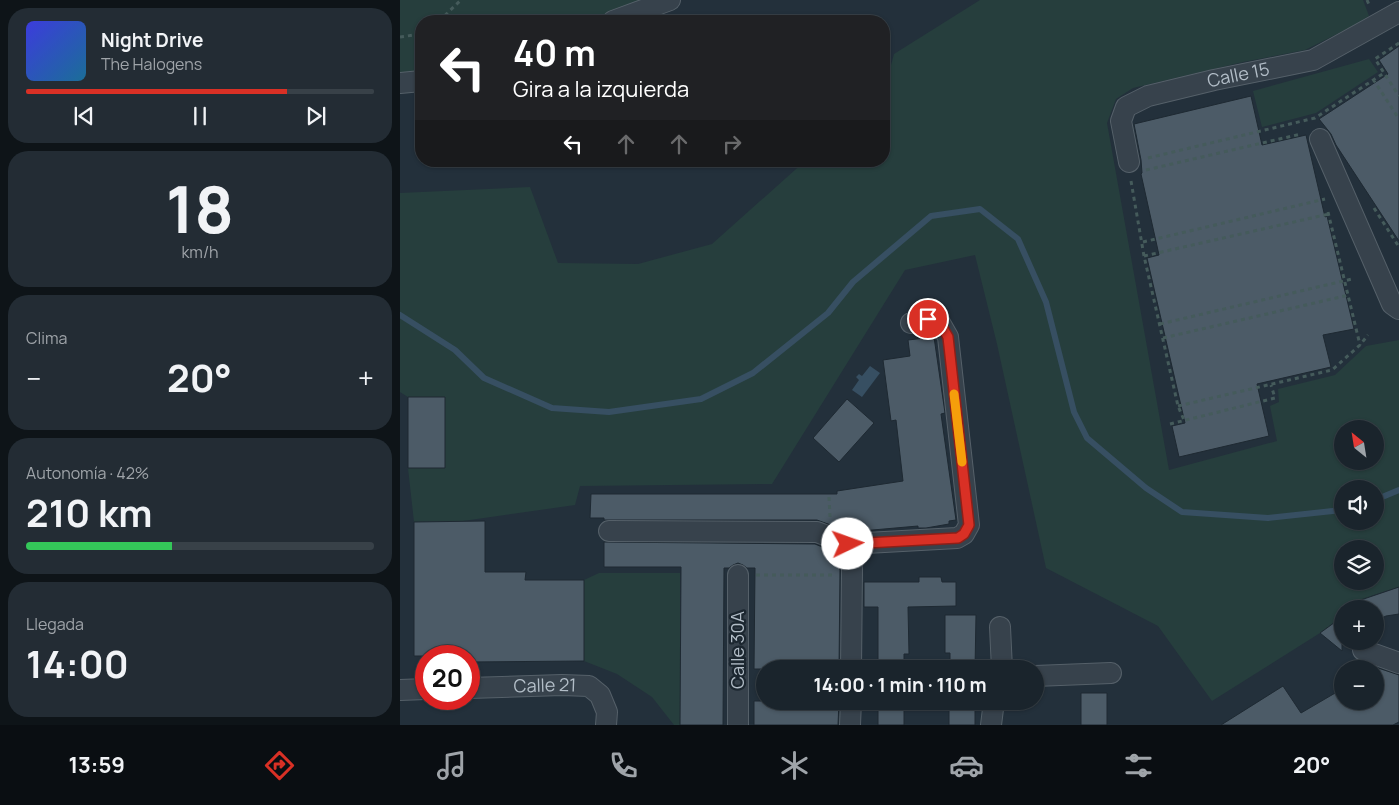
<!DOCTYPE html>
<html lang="es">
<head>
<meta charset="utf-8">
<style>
  body { margin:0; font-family:Manrope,sans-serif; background:#232c34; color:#f1f3f6; height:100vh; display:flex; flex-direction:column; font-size:19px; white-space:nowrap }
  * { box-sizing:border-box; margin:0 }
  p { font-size:16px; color:#9fa4a9 }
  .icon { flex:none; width:28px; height:28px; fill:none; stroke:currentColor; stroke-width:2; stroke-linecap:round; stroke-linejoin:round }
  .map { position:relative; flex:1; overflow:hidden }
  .details { display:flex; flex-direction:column; gap:8px; padding:8px; background:#0e1418; width:400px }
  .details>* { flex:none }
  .banner { position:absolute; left:15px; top:15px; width:475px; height:152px; border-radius:20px; box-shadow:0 1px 4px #0004,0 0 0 1px #384148; background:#202124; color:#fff; overflow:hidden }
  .needle { width:32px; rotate:330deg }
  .buttons { position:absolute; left:934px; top:420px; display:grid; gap:10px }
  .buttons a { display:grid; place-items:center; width:50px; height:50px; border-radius:50%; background:#1a242c; box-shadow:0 1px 4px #0004,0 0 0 1px #384148; font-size:25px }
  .speed { position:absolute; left:15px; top:645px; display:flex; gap:10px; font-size:25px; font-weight:700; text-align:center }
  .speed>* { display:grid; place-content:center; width:65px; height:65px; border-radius:50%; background:#1a242c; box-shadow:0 1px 4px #0004,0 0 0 1px #384148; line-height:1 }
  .speed .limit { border:8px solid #d22; background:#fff; color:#111 }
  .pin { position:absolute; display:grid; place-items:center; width:42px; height:42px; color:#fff; margin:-21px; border:2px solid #fff; border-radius:50%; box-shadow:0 1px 5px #0007 }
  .me { position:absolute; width:55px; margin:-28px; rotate:87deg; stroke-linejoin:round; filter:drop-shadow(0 0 4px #0008) }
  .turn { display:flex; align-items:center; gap:18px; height:105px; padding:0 15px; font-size:22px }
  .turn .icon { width:65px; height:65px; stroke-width:2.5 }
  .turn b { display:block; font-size:35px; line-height:42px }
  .lanes { display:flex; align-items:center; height:48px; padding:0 15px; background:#0003; justify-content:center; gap:25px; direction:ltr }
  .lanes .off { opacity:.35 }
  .big { font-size:38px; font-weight:700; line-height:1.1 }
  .details .tile { flex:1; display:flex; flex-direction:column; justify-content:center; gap:8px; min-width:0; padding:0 18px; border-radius:20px; background:#232c34 }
  .details .dial { align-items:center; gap:0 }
  .dial b { font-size:65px; line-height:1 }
  .song { display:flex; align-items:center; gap:15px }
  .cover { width:60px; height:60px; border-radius:8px; background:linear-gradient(135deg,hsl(240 70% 55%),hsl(200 70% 35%)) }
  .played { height:5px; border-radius:2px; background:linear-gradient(90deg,#d93025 75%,#384148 75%) }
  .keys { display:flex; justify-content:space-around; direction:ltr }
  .heat { display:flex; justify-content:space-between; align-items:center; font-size:28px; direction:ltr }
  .charge { height:8px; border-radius:4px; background:linear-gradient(90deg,#34c759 42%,#384148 0) }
  .trip { position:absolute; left:356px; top:660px; width:288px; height:50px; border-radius:25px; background:#1a242c; box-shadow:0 1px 4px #0004,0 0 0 1px #384148; font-weight:700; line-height:50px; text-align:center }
  .menu { display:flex; height:80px; justify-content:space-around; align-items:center; background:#0a0e12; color:#9fa4a9 }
  .menu .icon { width:35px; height:35px }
  .menu .selected { color:#d93025 }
  .menu b { font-size:22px; color:#f1f3f6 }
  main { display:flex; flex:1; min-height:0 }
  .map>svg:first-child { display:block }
</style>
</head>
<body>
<main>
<section class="details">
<div class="tile">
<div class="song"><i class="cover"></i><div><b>Night Drive</b><p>The Halogens</p></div></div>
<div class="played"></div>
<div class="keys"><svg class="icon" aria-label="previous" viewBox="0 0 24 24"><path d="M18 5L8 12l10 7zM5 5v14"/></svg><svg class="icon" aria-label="pause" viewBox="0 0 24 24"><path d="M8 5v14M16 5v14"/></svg><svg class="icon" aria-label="next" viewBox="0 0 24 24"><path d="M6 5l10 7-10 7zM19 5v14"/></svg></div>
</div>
<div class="tile dial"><b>18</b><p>km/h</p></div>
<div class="tile"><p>Clima</p>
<div class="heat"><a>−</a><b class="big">20°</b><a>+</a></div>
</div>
<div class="tile"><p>Autonomía · 42%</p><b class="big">210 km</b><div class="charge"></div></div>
<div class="tile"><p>Llegada</p><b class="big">14:00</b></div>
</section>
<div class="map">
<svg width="999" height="725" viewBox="0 0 999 725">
  <rect width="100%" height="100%" fill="#23303b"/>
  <path fill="#263e3d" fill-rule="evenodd" d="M0 0H244L186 21H21V70L0 73Z
    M580 0H963L969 16 953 26 905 50 843 62 733 88 716 99 707 123 769 470 877 441 870 406 879 402 878 389 935 375 966 346 999 340V587L971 596 954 609H942V617L920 633 812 701 758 626 646 568 597 344 575 255 505 270 372 484 180 486 175 505 63 521 14 522 8 468H45V397H8L0 392V193L130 187 158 263 238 264 312 244 405 161H484V91L494 54ZM942 429H975V461H942ZM942 489H975V521H942ZM942 549H975V581H942Z
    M969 59 978 72 916 113 862 127 853 91Z
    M199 573H280V725H274L252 697 217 674 184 661V580Z"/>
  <path fill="#374f62" d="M470 366 480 373 462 397 452 390 459 380 456 377 459 374 462 376Z"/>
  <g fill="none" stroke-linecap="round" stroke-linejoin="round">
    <path stroke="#374f62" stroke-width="6" d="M0 315 55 350 84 378 152 408 209 412 301 399 353 373 428 313 453 282 531 216 580 209 618 239 646 302 674 412 687 438 746 488 782 512 868 518 942 510
      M975 500 999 490"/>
  </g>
  <path fill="#4c5b67" stroke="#1e2932" d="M999 46V241L936 145 931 134 919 119 988 74 979 60Z
    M851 96 862 145 906 135 925 217 927 216 954 329 923 335 931 367 857 384 869 436 779 457 772 426 785 423 747 258 759 255 741 174 742 173 741 160 734 124Z
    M534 337 545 413 541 414 556 520 549 521V524L526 528H518V526L450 532 417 520H204V518H190L191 494H437V491L503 481 496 420 491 421 483 360 510 356 508 340Z
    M8 397H45V468H8Z
    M447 399 474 423 439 462 413 438Z
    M85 521V572H126L125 580H184V661L69 662V656H14V522Z
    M204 542 415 544 437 553 440 570 439 669H354L355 568H347L343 565 338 563 333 565 329 568H324L323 725H280L281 567H204Z
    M519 577H541L542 582H556V606L508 607 509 654H504V669H478V607H464V582H519Z
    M999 587V614L986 616 975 621V609H943V606Z
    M545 615H576L575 669H550V653H545Z
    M942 617V651L920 633Z
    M975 667 999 675V722L993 725H821L883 686 901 713 942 689V701H975Z
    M681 693H707V725H681Z
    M354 701H439L438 725H354Z
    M478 701H504V725H478Z
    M549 701H575V725H549Z"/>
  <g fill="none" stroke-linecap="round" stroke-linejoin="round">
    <defs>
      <g id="minor">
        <path d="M213 21 270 0"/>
        <path d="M0 83 21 81"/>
        <path d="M920 139 992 304 999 309"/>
        <path id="s1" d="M729 162 721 121 726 107 748 96 814 80 913 60 999 12"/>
        <path d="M209 531 417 532 448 544"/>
        <path d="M600 627 602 669"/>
        <path d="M963 650 999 663"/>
        <path d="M451 669 452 569 448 544 557 538 564 534 569 525 548 337 540 323C530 318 522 320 511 323"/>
        <path d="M635 676 711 673"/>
        <path id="s2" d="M69 688 162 685 189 686 200 695 207 712 206 725"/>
        <path d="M0 690 26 689"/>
        <path d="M338 725V575"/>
        <path d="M450 725 451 701"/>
        <path d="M591 725 594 701"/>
      </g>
    </defs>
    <use href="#minor" stroke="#556069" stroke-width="22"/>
    <path stroke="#455b5b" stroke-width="3" stroke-dasharray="4 4" stroke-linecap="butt" d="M967 0 970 7
      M39 21 61 0
      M0 37 21 34
      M999 43 975 59 999 96
      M973 79 999 119
      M748 158 915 118 984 73
      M746 170 901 134
      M731 181 744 256 778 406 784 420
      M974 208 999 247
      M928 212 960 345
      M743 242 925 199
      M744 256 929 214
      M760 324 952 279
      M763 338 949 295
      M778 406 932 370 960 345 968 335
      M770 424 875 398 871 385
      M429 497 430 517
      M356 575H433"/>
    <use href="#minor" stroke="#37424c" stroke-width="20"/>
  </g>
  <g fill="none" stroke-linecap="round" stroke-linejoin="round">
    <defs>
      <path id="route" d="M448 544 558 538 564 534 569 525 548 337 540 323 528 319"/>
    </defs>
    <use href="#route" stroke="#8d1f18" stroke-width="12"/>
    <use href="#route" stroke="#d93025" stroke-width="9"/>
    <path stroke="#f59e0b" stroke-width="9" d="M554 394 562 462"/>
  </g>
  <g text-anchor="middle" stroke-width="4.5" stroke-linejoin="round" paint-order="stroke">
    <g font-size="18" fill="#b2bdc7" stroke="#1c2730">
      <text dy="6" stroke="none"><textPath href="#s1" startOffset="174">Calle 15</textPath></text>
      <text transform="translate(338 650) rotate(-90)" y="6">Calle 30A</text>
      <text dy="6" stroke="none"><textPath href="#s2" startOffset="76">Calle 21</textPath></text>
    </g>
  </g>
</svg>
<div class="buttons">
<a><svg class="needle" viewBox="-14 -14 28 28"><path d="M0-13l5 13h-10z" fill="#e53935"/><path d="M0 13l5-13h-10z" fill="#9fa4a9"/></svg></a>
<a><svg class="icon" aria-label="sound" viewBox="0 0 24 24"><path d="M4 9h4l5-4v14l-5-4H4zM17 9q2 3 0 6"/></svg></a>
<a><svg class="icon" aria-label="layers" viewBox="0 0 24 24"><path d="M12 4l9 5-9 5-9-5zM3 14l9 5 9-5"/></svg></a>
<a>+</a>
<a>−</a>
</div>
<div class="speed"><div class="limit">20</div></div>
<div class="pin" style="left:528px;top:319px;background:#d93025"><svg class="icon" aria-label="arrive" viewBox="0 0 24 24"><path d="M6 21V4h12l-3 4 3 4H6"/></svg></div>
<svg class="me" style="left:448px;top:544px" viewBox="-20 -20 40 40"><circle r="19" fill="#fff"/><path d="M0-13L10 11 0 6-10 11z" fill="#d93025"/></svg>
<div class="trip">14:00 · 1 min · 110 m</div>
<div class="banner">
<div class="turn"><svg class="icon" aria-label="left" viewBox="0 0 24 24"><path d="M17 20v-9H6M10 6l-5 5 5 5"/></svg><div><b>40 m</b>Gira a la izquierda</div></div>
<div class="lanes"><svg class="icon" aria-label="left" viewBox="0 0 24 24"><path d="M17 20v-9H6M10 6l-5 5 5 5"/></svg><svg class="icon off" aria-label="ahead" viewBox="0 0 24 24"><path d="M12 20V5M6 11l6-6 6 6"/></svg><svg class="icon off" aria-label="ahead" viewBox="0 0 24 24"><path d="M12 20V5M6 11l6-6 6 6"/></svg><svg class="icon off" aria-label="right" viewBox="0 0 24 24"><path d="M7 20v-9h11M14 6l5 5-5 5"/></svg></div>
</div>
</div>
</main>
<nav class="menu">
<b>13:59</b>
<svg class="icon selected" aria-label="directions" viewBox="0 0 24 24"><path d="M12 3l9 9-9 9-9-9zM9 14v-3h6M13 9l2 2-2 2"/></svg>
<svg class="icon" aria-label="music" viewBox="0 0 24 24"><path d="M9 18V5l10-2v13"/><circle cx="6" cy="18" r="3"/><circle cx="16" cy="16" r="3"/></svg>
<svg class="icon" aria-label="phone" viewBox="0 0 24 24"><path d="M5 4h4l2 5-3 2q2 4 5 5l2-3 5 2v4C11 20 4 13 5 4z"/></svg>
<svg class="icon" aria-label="climate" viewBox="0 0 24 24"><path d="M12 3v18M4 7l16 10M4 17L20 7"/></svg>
<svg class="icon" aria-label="car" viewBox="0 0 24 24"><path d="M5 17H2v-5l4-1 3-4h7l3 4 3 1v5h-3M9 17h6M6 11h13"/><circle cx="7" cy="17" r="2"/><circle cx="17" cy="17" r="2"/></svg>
<svg class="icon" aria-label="filters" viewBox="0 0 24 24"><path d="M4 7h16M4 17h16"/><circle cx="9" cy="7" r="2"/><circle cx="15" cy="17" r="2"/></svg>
<b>20°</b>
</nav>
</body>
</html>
